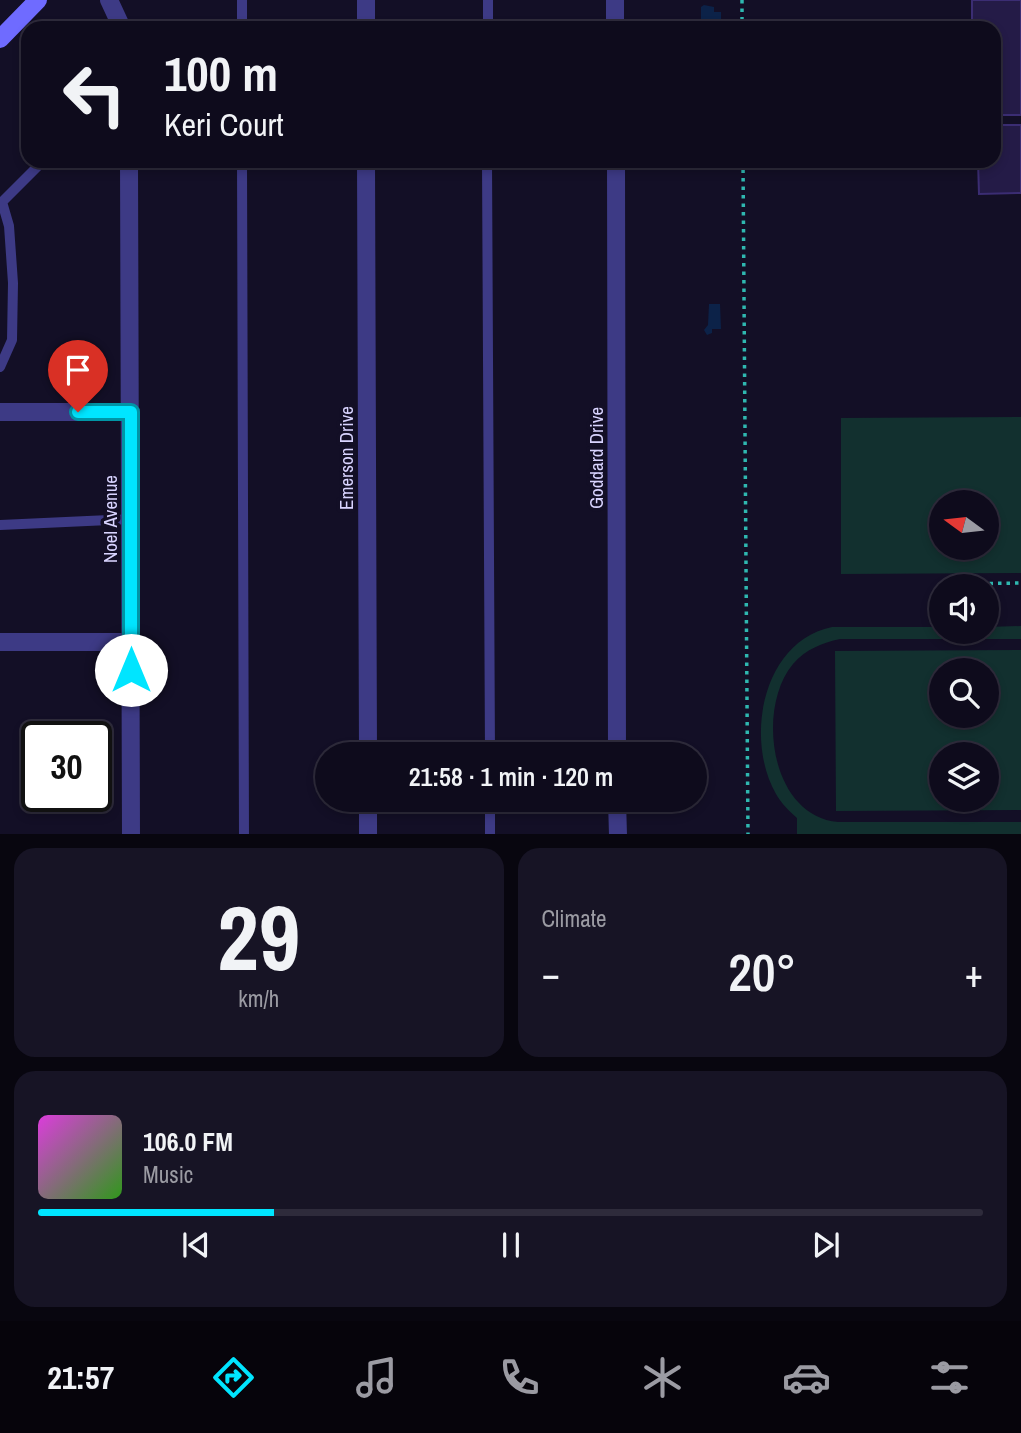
<!DOCTYPE html>
<html lang="en">
<head>
<meta charset="utf-8">
<style>
  body { margin:0; font-family:"Archivo Narrow",sans-serif; background:#171425; color:#f1f3f6; height:100vh; display:flex; flex-direction:column; font-size:26px; white-space:nowrap }
  * { box-sizing:border-box; margin:0 }
  p { font-size:23px; color:#9b9ba3 }
  .icon { flex:none; width:38px; height:38px; fill:none; stroke:currentColor; stroke-width:2; stroke-linecap:round; stroke-linejoin:round }
  .map { position:relative; height:834px; overflow:hidden }
  .panel { display:flex; flex-direction:column; gap:14px; padding:14px; background:#08060f; flex:1 }
  .panel>* { flex:none }
  .top-card { position:absolute; left:21px; top:21px; width:980px; height:147px; border-radius:21px; box-shadow:0 4px 10px #0003,0 0 0 2px #2e2b3b; background:#0e0b1c; color:#f1f3f6; overflow:hidden }
  .needle { width:46px; rotate:285deg }
  .tools { position:absolute; left:929px; top:490px; display:grid; gap:14px }
  .tools a { display:grid; place-items:center; width:70px; height:70px; border-radius:50%; background:#0e0b1c; box-shadow:0 4px 10px #0003,0 0 0 2px #2e2b3b; font-size:35px }
  .speed { position:absolute; left:21px; top:721px; display:flex; gap:14px; font-size:35px; font-weight:700; text-align:center }
  .speed>* { display:grid; place-content:center; width:91px; height:91px; border-radius:50%; background:#0e0b1c; box-shadow:0 4px 10px #0003,0 0 0 2px #2e2b3b; line-height:1 }
  .speed .limit { border:4px solid #111; border-radius:10px; background:#fff; color:#111 }
  .pin { position:absolute; display:grid; place-items:center; width:60px; height:60px; color:#fff; margin:-72px -30px; border-radius:50% 50% 50% 0; rotate:-45deg; box-shadow:0 0 7px #0007 }
  .pin .icon { rotate:45deg }
  .me { position:absolute; width:77px; margin:-38px; rotate:0deg; stroke-linejoin:round; filter:drop-shadow(0 0 5px #0008) }
  .turn { display:flex; align-items:center; gap:24px; height:147px; padding:0 28px; font-size:32px }
  .turn .icon { width:91px; height:91px; stroke-width:2.5 }
  .turn b { display:block; font-size:49px; line-height:60px }
  .big { font-size:52px; font-weight:600; line-height:1.1 }
  .panel .card { flex:1; display:flex; flex-direction:column; justify-content:center; gap:10px; min-width:0; padding:0 24px; border-radius:21px; background:#171425 }
  .panel .dial { align-items:center; gap:0 }
  .dial b { font-size:91px; line-height:1 }
  .song { display:flex; align-items:center; gap:21px }
  .cover { width:84px; height:84px; border-radius:10px; background:linear-gradient(135deg,hsl(300 70% 55%),hsl(110 70% 35%)) }
  .played { height:7px; border-radius:4px; background:linear-gradient(90deg,#00e5ff 25%,#2e2b3b 25%) }
  .keys { display:flex; justify-content:space-around; direction:ltr }
  .heat { display:flex; justify-content:space-between; align-items:center; font-size:38px; direction:ltr }
  .panel .tiles { flex:1; display:grid; gap:14px; grid-template-columns:1fr 1fr }
  .card:last-child { grid-column:span 2 }
  .trip { position:absolute; left:315px; top:742px; width:392px; height:70px; border-radius:35px; background:#0e0b1c; box-shadow:0 4px 10px #0003,0 0 0 2px #2e2b3b; font-weight:600; line-height:70px; text-align:center }
  .dock { display:flex; height:112px; justify-content:space-around; align-items:center; background:#06040b; color:#9b9ba3 }
  .dock .icon { width:49px; height:49px }
  .dock .on { color:#00e5ff }
  .dock b { font-size:32px; color:#f1f3f6 }
  .map>svg:first-child { display:block }
</style>
</head>
<body>
<div class="map">
<svg width="1021" height="835" viewBox="0 0 1021 835">
  <rect width="100%" height="100%" fill="#130f26"/>
  <path fill="#12302f" fill-rule="evenodd" d="M1021 417V573L841 574V418ZM942 502H987V548H942Z
    M1021 626V639H840C822 643 806 649 793 664 756 708 770 816 838 822H1021V834H797V818C789 811 781 803 776 794 744 738 763 641 832 627H941L942 632H987V627Z
    M1021 650V810L836 811 835 651ZM942 670H987V716H942ZM942 754H987V800H942Z"/>
  <path fill="#0c2248" d="M704 5 714 7V12H721V22H714L712 28 701 27V7Z
    M709 304H720L721 329H712V333L707 335 704 330 708 325Z"/>
  <path fill="#241b47" stroke="#3b2d73" stroke-width="2" d="M972 0H1021V115H994V28H972Z
    M994 125H1021V193L979 194 978 161H994Z"/>
  <g fill="none" stroke-linecap="round" stroke-linejoin="round">
    <path stroke="#2fb8b0" stroke-width="3.5" stroke-dasharray="3.5 5" stroke-linecap="butt" d="M742 0V28
      M743 161 748 835
      M947 584 1021 583"/>
    <path stroke="#3d3a85" stroke-width="10" d="M242 0V28
      M488 28V0
      M242 161 244 835
      M487 161 490 754
      M0 204 43 161
      M0 367 12 340 13 283 9 226 2 202
      M0 525 131 519
      M490 800V835"/>
    <path stroke="#3d3a85" stroke-width="18" d="M109 0 122 28
      M366 0V28
      M615 0V28
      M129 161 131 835
      M366 161 368 754
      M616 161 617 754
      M0 412H131
      M0 642H131
      M368 800V835
      M617 800 618 835"/>
    <path stroke="#6f6bff" stroke-width="18" d="M0 39 38 0"/>
  </g>
  <g fill="none" stroke-linecap="round" stroke-linejoin="round">
    <defs>
      <path id="route" d="M78 412H131V670"/>
    </defs>
    <use href="#route" stroke="#0095a6" stroke-width="18"/>
    <use href="#route" stroke="#00e5ff" stroke-width="12"/>
  </g>
  <g text-anchor="middle" stroke-width="7" stroke-linejoin="round" paint-order="stroke">
    <g font-size="19" fill="#d9d4ff" stroke="#130f26">
      <text transform="translate(346 458) rotate(-90)" y="7">Emerson Drive</text>
      <text transform="translate(596 458) rotate(-90)" y="7">Goddard Drive</text>
      <text transform="translate(110 519) rotate(-90)" y="7">Noel Avenue</text>
    </g>
  </g>
</svg>
<div class="tools">
<a><svg class="needle" viewBox="-14 -14 28 28"><path d="M0-13l5 13h-10z" fill="#e53935"/><path d="M0 13l5-13h-10z" fill="#9b9ba3"/></svg></a>
<a><svg class="icon" aria-label="sound" viewBox="0 0 24 24"><path d="M4 9h4l5-4v14l-5-4H4zM17 9q2 3 0 6"/></svg></a>
<a><svg class="icon" aria-label="search" viewBox="0 0 24 24"><circle cx="10" cy="10" r="6"/><path d="M15 15l6 6"/></svg></a>
<a><svg class="icon" aria-label="layers" viewBox="0 0 24 24"><path d="M12 4l9 5-9 5-9-5zM3 14l9 5 9-5"/></svg></a>
</div>
<div class="speed"><div class="limit">30</div></div>
<div class="pin" style="left:78px;top:412px;background:#d93025"><svg class="icon" aria-label="arrive" viewBox="0 0 24 24"><path d="M6 21V4h12l-3 4 3 4H6"/></svg></div>
<svg class="me" style="left:131px;top:670px" viewBox="-20 -20 40 40"><circle r="19" fill="#fff"/><path d="M0-13L10 11 0 6-10 11z" fill="#00e5ff"/></svg>
<div class="trip">21:58 · 1 min · 120 m</div>
<div class="top-card">
<div class="turn"><svg class="icon" aria-label="left" viewBox="0 0 24 24"><path d="M17 20v-9H6M10 6l-5 5 5 5"/></svg><div><b>100 m</b>Keri Court</div></div>
</div>
</div>
<section class="panel">
<div class="tiles">
<div class="card dial"><b>29</b><p>km/h</p></div>
<div class="card"><p>Climate</p>
<div class="heat"><a>−</a><b class="big">20°</b><a>+</a></div>
</div>
<div class="card">
<div class="song"><i class="cover"></i><div><b>106.0 FM</b><p>Music</p></div></div>
<div class="played"></div>
<div class="keys"><svg class="icon" aria-label="previous" viewBox="0 0 24 24"><path d="M18 5L8 12l10 7zM5 5v14"/></svg><svg class="icon" aria-label="pause" viewBox="0 0 24 24"><path d="M8 5v14M16 5v14"/></svg><svg class="icon" aria-label="next" viewBox="0 0 24 24"><path d="M6 5l10 7-10 7zM19 5v14"/></svg></div>
</div>
</div>
</section>
<nav class="dock">
<b>21:57</b>
<svg class="icon on" aria-label="directions" viewBox="0 0 24 24"><path d="M12 3l9 9-9 9-9-9zM9 14v-3h6M13 9l2 2-2 2"/></svg>
<svg class="icon" aria-label="music" viewBox="0 0 24 24"><path d="M9 18V5l10-2v13"/><circle cx="6" cy="18" r="3"/><circle cx="16" cy="16" r="3"/></svg>
<svg class="icon" aria-label="phone" viewBox="0 0 24 24"><path d="M5 4h4l2 5-3 2q2 4 5 5l2-3 5 2v4C11 20 4 13 5 4z"/></svg>
<svg class="icon" aria-label="climate" viewBox="0 0 24 24"><path d="M12 3v18M4 7l16 10M4 17L20 7"/></svg>
<svg class="icon" aria-label="car" viewBox="0 0 24 24"><path d="M5 17H2v-5l4-1 3-4h7l3 4 3 1v5h-3M9 17h6M6 11h13"/><circle cx="7" cy="17" r="2"/><circle cx="17" cy="17" r="2"/></svg>
<svg class="icon" aria-label="filters" viewBox="0 0 24 24"><path d="M4 7h16M4 17h16"/><circle cx="9" cy="7" r="2"/><circle cx="15" cy="17" r="2"/></svg>
</nav>
</body>
</html>
